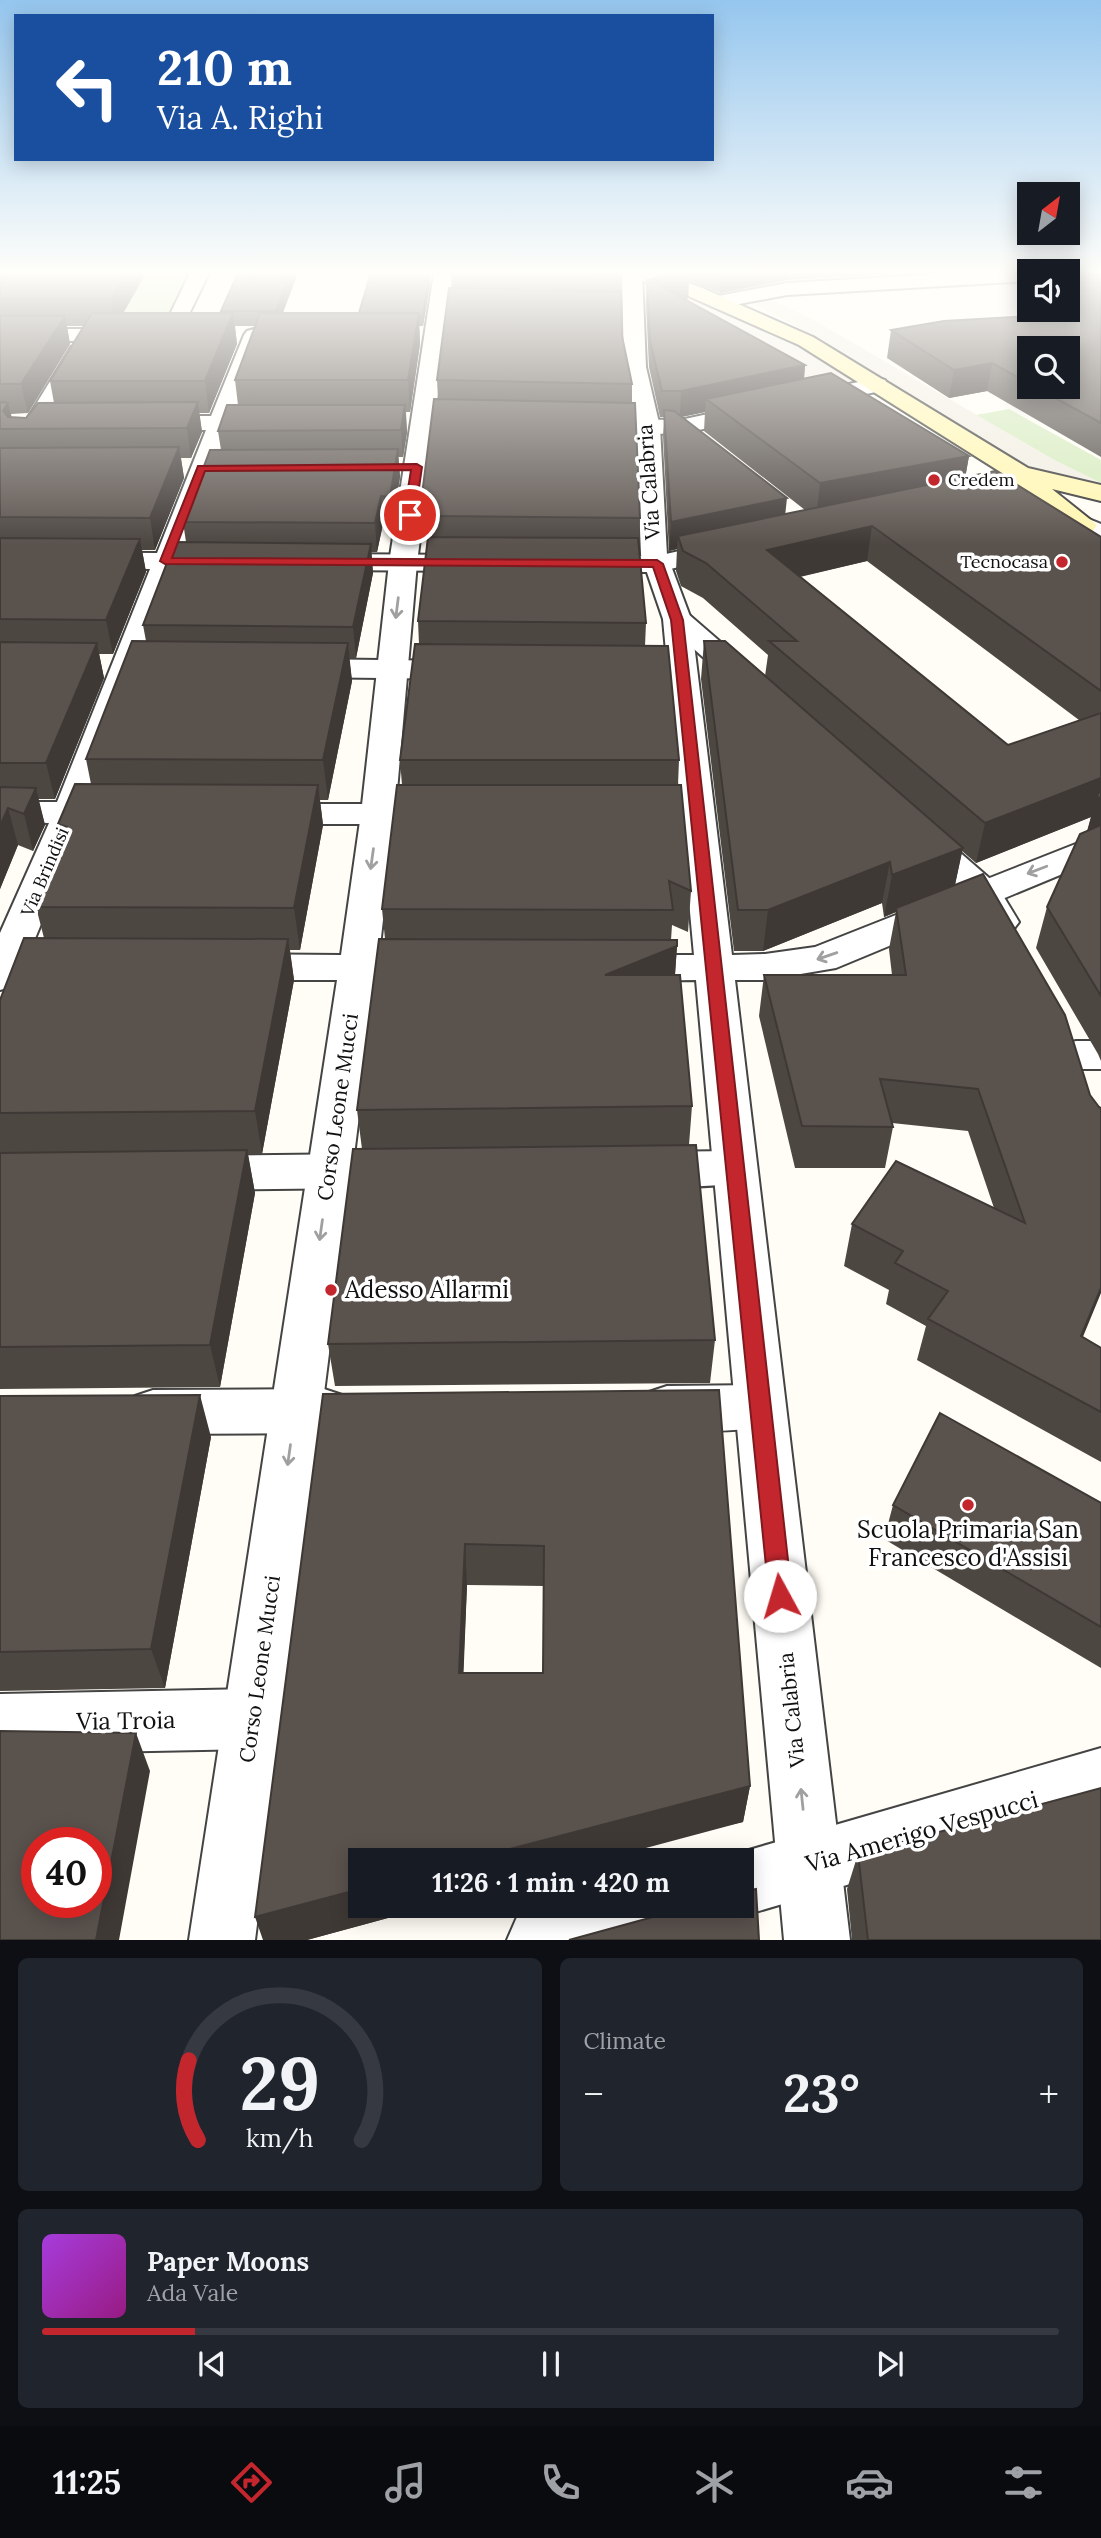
<!DOCTYPE html>
<html lang="en">
<head>
<meta charset="utf-8">
<style>
  body { margin:0; font-family:Lora,serif; background:#20242c; color:#f1f3f6; height:100vh; display:flex; flex-direction:column; font-size:26px; white-space:nowrap }
  * { box-sizing:border-box; margin:0 }
  p { font-size:23px; color:#9ea1a6 }
  .icon { flex:none; width:38px; height:38px; fill:none; stroke:currentColor; stroke-width:2; stroke-linecap:round; stroke-linejoin:round }
  .map { position:relative; height:1940px; overflow:hidden }
  .details { display:flex; flex-direction:column; gap:18px; padding:18px; background:#0d0f14; flex:1 }
  .details>* { flex:none }
  .banner { position:absolute; left:14px; top:14px; width:700px; height:147px; border-radius:0px; box-shadow:0 4px 18px #0003; background:#1a4fa0; color:#fff; overflow:hidden }
  .needle { width:46px; rotate:31deg }
  .tools { position:absolute; left:1017px; top:182px; display:grid; gap:14px }
  .tools a { display:grid; place-items:center; width:63px; height:63px; border-radius:0px; background:#171b24; box-shadow:0 4px 18px #0003; font-size:35px }
  .speed { position:absolute; left:21px; top:1827px; display:flex; gap:14px; font-size:35px; font-weight:700; text-align:center }
  .speed>* { display:grid; place-content:center; width:91px; height:91px; border-radius:50%; background:#171b24; box-shadow:0 4px 18px #0003; line-height:1 }
  .speed .limit { border:10px solid #d22; background:#fff; color:#111 }
  .pin { position:absolute; display:grid; place-items:center; width:60px; height:60px; color:#fff; margin:-30px; border:4px solid #fff; border-radius:50%; box-shadow:0 2px 7px #0007 }
  .me { position:absolute; width:77px; margin:-38px; rotate:354deg; stroke-linejoin:round; filter:drop-shadow(0 0 5px #0008) }
  .turn { display:flex; align-items:center; gap:24px; height:147px; padding:0 28px; font-size:32px }
  .turn .icon { width:91px; height:91px; stroke-width:2.5 }
  .turn b { display:block; font-size:49px; line-height:60px }
  .big { font-size:52px; font-weight:700; line-height:1.1 }
  .details .widget { flex:1; display:flex; flex-direction:column; justify-content:center; gap:10px; min-width:0; padding:0 24px; border-radius:10px; background:#20242c }
  .details .dial { align-items:center; gap:0 }
  .dial svg { height:182px; overflow:visible; fill:none; stroke:#363941; stroke-width:7; stroke-linecap:round; text-anchor:middle }
  .dial text { fill:#f1f3f6; stroke:none }
  .song { display:flex; align-items:center; gap:21px }
  .cover { width:84px; height:84px; border-radius:10px; background:linear-gradient(135deg,hsl(280 70% 55%),hsl(310 70% 35%)) }
  .played { height:7px; border-radius:4px; background:linear-gradient(90deg,#c4262e 15%,#363941 15%) }
  .keys { display:flex; justify-content:space-around; direction:ltr }
  .heat { display:flex; justify-content:space-between; align-items:center; font-size:38px; direction:ltr }
  .details .tiles { flex:1; display:grid; gap:18px; grid-template-columns:1fr 1fr }
  .widget:last-child { grid-column:span 2 }
  .trip { position:absolute; left:348px; top:1848px; width:406px; height:70px; border-radius:0px; background:#171b24; box-shadow:0 4px 18px #0003; font-weight:700; line-height:70px; text-align:center }
  .tab-bar { display:flex; height:112px; justify-content:space-around; align-items:center; background:#090b0e; color:#9ea1a6 }
  .tab-bar .icon { width:49px; height:49px }
  .tab-bar .on { color:#c4262e }
  .tab-bar b { font-size:32px; color:#f1f3f6 }
  .map>svg:first-child { display:block }
</style>
</head>
<body>
<div class="map">
<svg width="1101" height="1940" viewBox="0 0 1101 1940">
  <rect width="100%" height="100%" fill="#fffdf5"/>
  <path fill="#d5ebbd" d="M145 273H194L162 334H108Z
    M1009 409 1101 460V483L1054 460 976 415Z"/>
  <path fill="#f1ede2" d="M635 273 691 292 796 342 871 383 814 396 648 305 642 306Z
    M668 273H699L750 290 810 318 1054 460 1101 483V490L1055 478 991 454 885 379 820 339 733 293Z"/>
  <g fill="none" stroke-linecap="round" stroke-linejoin="round">
    <defs>
      <path id="minor" d="M190 273H209L177 339H163L160 335Z
        M956 273H1029V281L787 295 718 308 711 306 708 302 711 298 718 296 787 283Z
        M0 329H132L139 331 142 335 139 339 132 341H0Z
        M254 329 261 331 264 335 235 415 282 417 286 422 282 427 229 429 184 553 228 555 232 561 228 567 178 569 91 803 125 806 130 813 125 820 113 823H83L19 977 14 986 0 990V933L49 823 0 822V802H57L150 569 0 568V552L157 553 206 430H148L140 428 136 423 140 418 148 416H211L244 335 247 331Z
        M79 346 87 347 90 352 12 483 9 488 0 490V463L68 352 71 347Z
        M877 378 885 380 888 385 885 390 680 434 607 433 599 431 595 426 599 421 607 419 680 420Z
        M728 540 737 542 741 548 737 554 657 572H587L577 570 573 564 577 558 587 556H657Z
        M321 554 477 555 487 557 491 563 487 569 477 571 321 570 311 568 307 562 311 556Z
        M677 610 687 613 754 671 758 677 754 683 743 686 732 683 667 625 663 619 667 613Z
        M300 659 463 661 474 664 478 670 474 676 463 679 300 677 289 674 285 668 289 662Z
        M268 804H414L426 807 431 814 426 821 414 824H268L256 821 251 814 256 807Z
        M921 826 933 829 996 884 1019 922 1013 930 1000 934 987 930 968 898 909 843 904 836 909 829Z
        M1076 1041H1101V1069H1076L1062 1065 1056 1055 1062 1045Z
        M734 1151 750 1156 756 1168 750 1180C722 1188 657 1189 629 1181L623 1169 629 1157 645 1152Z
        M361 1154 377 1159 383 1171 377 1183 361 1188 201 1190 185 1185 179 1173 185 1161 201 1156Z
        M760 1385 778 1392 785 1407 778 1422C748 1433 679 1434 649 1424L642 1408 649 1392 667 1386Z
        M324 1389 342 1395 349 1411 342 1427 324 1433 153 1434 135 1428 128 1412 135 1396 153 1390Z
        M253 1689 274 1698 283 1719 274 1740 253 1749 0 1754V1694Z
        M1101 1748V1810L742 1916 719 1906H742V1860H722L742 1852Z
        M545 1906H695L686 1929 659 1940H507L517 1917Z"/>
      <path id="tertiary" d="M434 273H453L417 563 395 814 379 955 397 959 402 968 397 977 376 981 255 1940H189L337 980H241L227 976 222 967 227 958 241 954 341 955 361 814 389 563Z
        M622 273H642L646 367 660 427 667 555 691 619 732 955 765 954 815 947 1101 834V858L836 968 765 980H735L850 1940H784L696 980 622 981 608 977 603 968 608 959 622 955H694L663 619 641 555 636 427 624 367Z
        M1084 517 1101 524V543L1075 531 1071 525 1075 519Z
        M0 951 65 952 79 956 84 965 79 974 65 978 0 977Z"/>
      <path id="secondary" d="M629 273H659L700 287 813 337 1028 468 1101 485V501L1052 489 1097 525 1093 531 1084 533 1075 531 1051 514 1010 478 799 345 686 295 631 277Z"/>
    </defs>
    <use href="#minor" stroke="#444" stroke-width="4"/>
    <use href="#tertiary" stroke="#444" stroke-width="4"/>
    <use href="#secondary" stroke="#333" stroke-width="4"/>
    <use href="#minor" fill="#fff" fill-rule="evenodd"/>
    <use href="#tertiary" fill="#fff" fill-rule="evenodd"/>
    <use href="#secondary" fill="#fff6b0" fill-rule="evenodd"/>
  </g>
  <path fill="#4d4742" fill-rule="evenodd" d="M0 273H146L123 313H221V311L238 273 283 313H359L430 284 423 326H419L420 344 410 412H406L407 432 403 457H398L400 477 392 526 383 524 377 552H371L373 573 356 658H349L352 681 328 800H320L323 825 300 950H290L294 980 262 1154H248L255 1193 220 1387 0 1389V1000L44 938 36 907 62 839 58 824 91 784 86 759 146 641 143 625 186 542 183 522 221 450 218 431 238 405 235 380 255 326H235L237 344 209 413H199L202 432 191 458H181L184 478 155 550H142L146 572 113 654H99L104 678 55 799H38L45 825 33 851 18 845 0 889ZM67 326H84L50 381 54 403 26 418H12L11 414 28 413 70 344Z
    M451 273H621L622 336 632 384V403L640 518 639 546 646 623 645 646 679 760 678 785 691 891 688 932 672 925 671 940 677 946 675 975 692 1106 689 1145 715 1340 710 1383 335 1386 328 1344 362 1149 357 1110 385 939 382 909 402 785 400 760 419 644 418 621 432 537V532L424 531 422 495 438 399 437 380 452 288Z
    M668 273H904L787 280 720 293 689 281 688 299H685L805 365 804 379 969 456 965 478 1101 537V1061L1098 1054 1036 948 1047 907 1087 831 1091 817 976 863 962 851 955 885 1083 1337 1101 1348V1462L917 1360 926 1326 886 1304 889 1290 844 1266 852 1224 994 1208 968 1131 892 1123 893 1127 885 1168H795L759 1016 764 975H892L889 949 896 912 884 917 882 903 763 951H734L701 679 704 641 765 676 768 655 703 598 681 586 676 571 677 549 669 551 663 436 664 417H660L649 367 646 304 647 280 669 274ZM705 412 704 431 805 510 785 514 682 417ZM867 561 1079 720 1008 745 800 577Z
    M1101 273V457L987 391 949 398 887 358 891 330 1021 316 1023 308 1068 310ZM1029 348 1068 387H1029Z
    M719 1390 750 1786 743 1822 360 1906H432L307 1940H263L323 1394ZM467 1585 544 1586 543 1673H463Z
    M0 1396 211 1437 165 1688 0 1691Z
    M1101 1503V1668L884 1539 893 1505Z
    M858 1854 1101 1940H852L847 1889Z"/>
  <path fill="#3f3936" d="M126 273H146L116 326 111 299Z
    M290 273H298L278 326 276 311Z
    M721 273H788L787 280 720 293Z
    M689 275 688 299 651 305V281Z
    M429 276 430 284 423 326V317Z
    M233 313 237 344 209 413 205 381Z
    M419 313 420 344 410 412 408 380Z
    M65 316 70 344 28 413 21 384Z
    M992 363 987 391 949 398 954 370Z
    M805 365 803 391 706 399 705 412 680 417 681 391Z
    M198 402 202 432 191 458 187 428Z
    M8 403 14 429 3 411Z
    M405 405 407 432 403 457 401 430Z
    M179 447 184 478 155 550 150 518Z
    M398 449 400 477 392 526 390 497Z
    M969 456 963 490 816 518 820 483Z
    M381 496 383 524 377 552 375 523Z
    M787 498 784 526 678 536 677 549 669 551 671 522Z
    M872 526 867 561 763 585 767 550Z
    M140 539 146 572 113 654 106 620Z
    M371 544 373 573 356 658 353 627Z
    M97 643 104 678 55 799 46 763Z
    M348 643 352 681 328 800 323 760Z
    M1101 778V832L1086 837 1091 817 976 863 985 823Z
    M318 785 323 825 300 950 294 908Z
    M36 788 45 825 33 851 24 814Z
    M8 808 18 845 0 889V826Z
    M963 848 954 889 896 908V912L884 917 892 875Z
    M890 862 882 903 763 951 768 910Z
    M288 939 294 980 262 1154 255 1111Z
    M677 946 674 988 605 975Z
    M247 1150 255 1193 220 1387 210 1345Z
    M1101 1288V1293L1066 1378 1081 1336Z
    M200 1395 211 1437 165 1688 151 1649Z
    M465 1544 467 1585 462 1712 459 1673Z
    M136 1733 150 1771 119 1940H96Z
    M750 1786 743 1822 601 1860H468Z
    M360 1889V1906H432L307 1940H263L255 1917Z"/>
  <path fill="#5a524d" stroke="#3f3936" stroke-width="2" fill-rule="evenodd" d="M0 273H126L111 299H0Z
    M238 273H290L276 311H221Z
    M451 273H621V279L451 276Z
    M671 273H684L689 275 651 281 805 365 681 391H662L650 341 647 280Z
    M1068 273H1101V423L1035 387H1068V348H1029V383L992 363 954 370 891 330 944 321 1031 316 1023 308 1029 307V310H1068Z
    M370 276H429L423 317H419V313H359Z
    M449 288 621 292 622 336 632 384 437 380Z
    M92 313H233L205 381H50Z
    M260 313H419L408 380H235Z
    M0 316H65L21 384H0Z
    M831 373 969 456 820 483 706 399Z
    M434 399 635 403 640 518 431 516 433 497 422 495Z
    M0 402 8 403 3 411 8 417 26 418 38 403 198 402 187 428 0 429Z
    M227 405H405L401 430 218 431Z
    M664 410 674 411 787 498 671 522Z
    M179 447 150 518 0 517V448Z
    M398 449 390 497 381 496 375 523 183 522 210 450Z
    M995 471 1101 537V691L872 526 767 550 1008 745 1101 713V778L985 823 769 641H797L706 563 683 551 678 536Z
    M428 537 638 538 646 623 418 621Z
    M0 538 140 539 106 620 0 619Z
    M175 542 371 544 353 627 143 625Z
    M132 641 348 643 323 760 86 759Z
    M704 641H725L963 848 892 875 890 862 768 910H738Z
    M0 642 97 643 46 763H0Z
    M415 644 668 646 679 760H400Z
    M75 784 318 785 294 908 36 907 67 827 58 824Z
    M397 785H681L691 891 669 881 673 910 382 909Z
    M0 787 36 788 24 814 8 808 0 826Z
    M1101 788V797L1096 798Z
    M1101 825V996L1047 907 1080 834Z
    M983 874 1065 1015 1090 1095 1099 1107 1101 1108V1288L1081 1336 1101 1348V1412L928 1319 948 1291 895 1263 903 1251 852 1224 896 1161 1025 1223 978 1089 880 1079 893 1127 802 1126 764 975H906L896 908Z
    M24 938 288 939 255 1111 0 1113V1000Z
    M379 939 677 940V946L605 975H680L692 1106 357 1110Z
    M696 1145 715 1340 328 1344 353 1149Z
    M247 1150 210 1345 0 1347V1153Z
    M719 1390 750 1786 468 1860H360V1889L255 1917 323 1394ZM465 1544 544 1546 543 1673H459Z
    M200 1395 151 1649 0 1652V1396Z
    M940 1413 1101 1503V1627L893 1505Z
    M0 1731 136 1733 96 1940H0ZM37 1843H96V1902H37Z
    M1101 1788V1940H868L858 1854Z
    M756 1889 759 1940H569L693 1906H742V1892Z"/>
  <defs><path id="oneway-shaft" d="M-6 0H5M1.5-3L5.5 0L1.5 3" fill="none" stroke-width="1.6" stroke-linecap="round" stroke-linejoin="round" transform="scale(1.75)"/></defs>
  <g stroke="#a0a0a0">
    <use href="#oneway-shaft" transform="translate(397 608) rotate(97)"/>
    <use href="#oneway-shaft" transform="translate(372 859) rotate(98)"/>
    <use href="#oneway-shaft" transform="translate(1037 870) rotate(159)"/>
    <use href="#oneway-shaft" transform="translate(827 956) rotate(161)"/>
    <use href="#oneway-shaft" transform="translate(321 1230) rotate(98)"/>
    <use href="#oneway-shaft" transform="translate(289 1455) rotate(98)"/>
    <use href="#oneway-shaft" transform="translate(802 1799) rotate(-96)"/>
  </g>
  <linearGradient id="sky" x2="0" y2="1"><stop stop-color="#95c6ee"/><stop offset="0.5" stop-color="#fffefa"/><stop offset="1" stop-color="#fffefa" stop-opacity="0"/></linearGradient>
  <rect width="1101" height="545" fill="url(#sky)"/>
  <path fill="#c4262e" stroke="#7f191e" stroke-width="2" d="M417 464 422 467 415 515 410 518 404 515 411 470 205 471 172 558 657 560 663 564 683 620 792 1596 788 1604 780 1607 772 1604 769 1596 671 620 653 567 165 564 160 561 198 466Z"/>
  <g fill="#c4262e" stroke="#fff" stroke-width="2.5">
    <circle cx="934" cy="480" r="7"/>
    <circle cx="1062" cy="562" r="7"/>
    <circle cx="331" cy="1290" r="7"/>
    <circle cx="968" cy="1505" r="7"/>
  </g>
  <g text-anchor="middle" stroke-width="7" stroke-linejoin="round" paint-order="stroke">
    <g font-size="18" fill="#111" stroke="#fff" text-anchor="start">
      <text x="948" y="486">Credem</text>
      <text x="1048" y="568" text-anchor="end">Tecnocasa</text>
    </g>
    <g font-size="18" fill="#111" stroke="#fff">
      <text transform="translate(45 872) rotate(-67)" y="6">Via Brindisi</text>
    </g>
    <g font-size="21" fill="#111" stroke="#fff">
      <text transform="translate(649 482) rotate(-94)" y="7">Via Calabria</text>
      <text transform="translate(338 1107) rotate(-82)" y="7">Corso Leone Mucci</text>
      <text transform="translate(260 1669) rotate(-82)" y="7">Corso Leone Mucci</text>
      <text transform="translate(792 1710) rotate(-96)" y="7">Via Calabria</text>
    </g>
    <g font-size="24" fill="#111" stroke="#fff" text-anchor="start">
      <text x="345" y="1298">Adesso Allarmi</text>
      <text x="968" y="1538" text-anchor="middle">Scuola Primaria San<tspan x="968" dy="28">Francesco d'Assisi</tspan></text>
    </g>
    <g font-size="24" fill="#111" stroke="#fff">
      <text transform="translate(126 1721) rotate(-1)" y="8">Via Troia</text>
      <text transform="translate(922 1832) rotate(-16)" y="8">Via Amerigo Vespucci</text>
    </g>
  </g>
</svg>
<div class="tools">
<a><svg class="needle" viewBox="-14 -14 28 28"><path d="M0-13l5 13h-10z" fill="#e53935"/><path d="M0 13l5-13h-10z" fill="#9ea1a6"/></svg></a>
<a><svg class="icon" aria-label="sound" viewBox="0 0 24 24"><path d="M4 9h4l5-4v14l-5-4H4zM17 9q2 3 0 6"/></svg></a>
<a><svg class="icon" aria-label="search" viewBox="0 0 24 24"><circle cx="10" cy="10" r="6"/><path d="M15 15l6 6"/></svg></a>
</div>
<div class="speed"><div class="limit">40</div></div>
<div class="pin" style="left:410px;top:515px;background:#d93025"><svg class="icon" aria-label="arrive" viewBox="0 0 24 24"><path d="M6 21V4h12l-3 4 3 4H6"/></svg></div>
<svg class="me" style="left:780px;top:1596px" viewBox="-20 -20 40 40"><circle r="19" fill="#fff"/><path d="M0-13L10 11 0 6-10 11z" fill="#c4262e"/></svg>
<div class="trip">11:26 · 1 min · 420 m</div>
<div class="banner">
<div class="turn"><svg class="icon" aria-label="left" viewBox="0 0 24 24"><path d="M17 20v-9H6M10 6l-5 5 5 5"/></svg><div><b>210 m</b>Via A. Righi</div></div>
</div>
</div>
<section class="details">
<div class="tiles">
<div class="widget dial"><svg viewBox="0 0 100 80">
<path d="M14 69A42 42 0 1 1 86 69"/>
<path d="M14 69A42 42 0 0 1 10 34" stroke="#c4262e"/>
<text x="50" y="56" font-size="32" font-weight="700">29</text>
<text x="50" y="72" font-size="11">km/h</text>
</svg></div>
<div class="widget"><p>Climate</p>
<div class="heat"><a>−</a><b class="big">23°</b><a>+</a></div>
</div>
<div class="widget">
<div class="song"><i class="cover"></i><div><b>Paper Moons</b><p>Ada Vale</p></div></div>
<div class="played"></div>
<div class="keys"><svg class="icon" aria-label="previous" viewBox="0 0 24 24"><path d="M18 5L8 12l10 7zM5 5v14"/></svg><svg class="icon" aria-label="pause" viewBox="0 0 24 24"><path d="M8 5v14M16 5v14"/></svg><svg class="icon" aria-label="next" viewBox="0 0 24 24"><path d="M6 5l10 7-10 7zM19 5v14"/></svg></div>
</div>
</div>
</section>
<nav class="tab-bar">
<b>11:25</b>
<svg class="icon on" aria-label="directions" viewBox="0 0 24 24"><path d="M12 3l9 9-9 9-9-9zM9 14v-3h6M13 9l2 2-2 2"/></svg>
<svg class="icon" aria-label="music" viewBox="0 0 24 24"><path d="M9 18V5l10-2v13"/><circle cx="6" cy="18" r="3"/><circle cx="16" cy="16" r="3"/></svg>
<svg class="icon" aria-label="phone" viewBox="0 0 24 24"><path d="M5 4h4l2 5-3 2q2 4 5 5l2-3 5 2v4C11 20 4 13 5 4z"/></svg>
<svg class="icon" aria-label="climate" viewBox="0 0 24 24"><path d="M12 3v18M4 7l16 10M4 17L20 7"/></svg>
<svg class="icon" aria-label="car" viewBox="0 0 24 24"><path d="M5 17H2v-5l4-1 3-4h7l3 4 3 1v5h-3M9 17h6M6 11h13"/><circle cx="7" cy="17" r="2"/><circle cx="17" cy="17" r="2"/></svg>
<svg class="icon" aria-label="filters" viewBox="0 0 24 24"><path d="M4 7h16M4 17h16"/><circle cx="9" cy="7" r="2"/><circle cx="15" cy="17" r="2"/></svg>
</nav>
</body>
</html>
